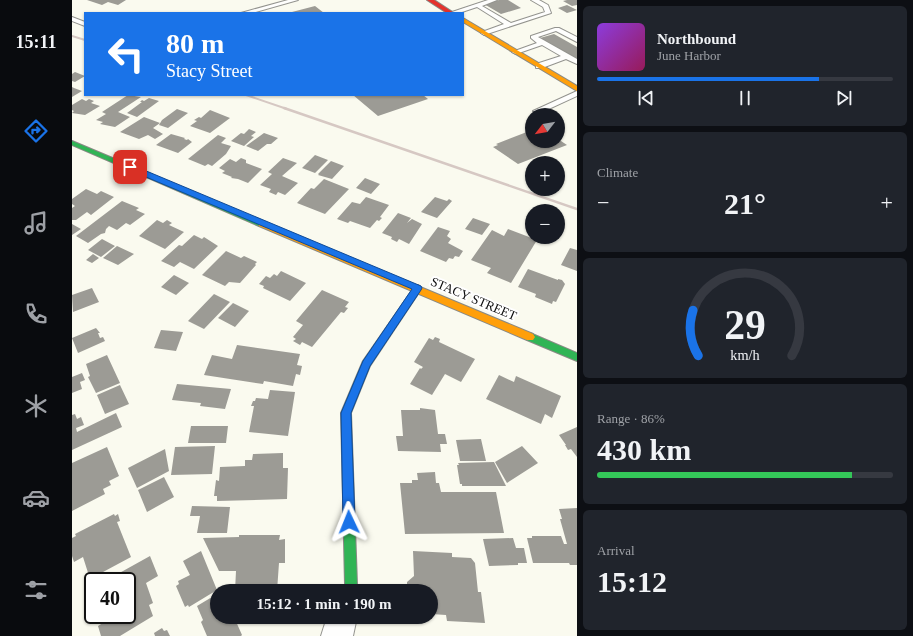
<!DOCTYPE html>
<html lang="en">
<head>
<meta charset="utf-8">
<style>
  body { margin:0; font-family:"Times New Roman",serif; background:#20242c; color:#f1f3f6; height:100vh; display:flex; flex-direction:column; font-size:15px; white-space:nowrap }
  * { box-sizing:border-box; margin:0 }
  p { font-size:13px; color:#9ea1a6 }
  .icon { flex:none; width:22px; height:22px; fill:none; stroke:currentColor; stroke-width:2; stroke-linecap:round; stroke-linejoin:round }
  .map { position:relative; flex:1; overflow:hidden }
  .drawer { display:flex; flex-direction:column; gap:6px; padding:6px; background:#0d0f14; width:336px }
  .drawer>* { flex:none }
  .banner { position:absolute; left:12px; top:12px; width:380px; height:84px; border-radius:0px; box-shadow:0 1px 3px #0004; background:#1a73e8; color:#fff; overflow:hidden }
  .needle { width:26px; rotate:239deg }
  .controls { position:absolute; left:453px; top:108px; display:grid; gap:8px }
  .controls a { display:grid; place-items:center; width:40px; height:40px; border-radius:50%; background:#171b24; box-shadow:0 1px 3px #0004; font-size:20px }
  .speed { position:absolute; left:12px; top:572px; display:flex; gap:8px; font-size:20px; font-weight:700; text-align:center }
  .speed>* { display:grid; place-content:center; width:52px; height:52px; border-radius:50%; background:#171b24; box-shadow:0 1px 3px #0004; line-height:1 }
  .speed .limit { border:2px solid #111; border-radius:6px; background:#fff; color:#111 }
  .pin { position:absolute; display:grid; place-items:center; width:34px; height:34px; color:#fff; margin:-17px; border-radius:8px; box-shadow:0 2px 6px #0006 }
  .me { position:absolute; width:44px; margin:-22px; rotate:358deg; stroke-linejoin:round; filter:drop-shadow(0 0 3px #0008) }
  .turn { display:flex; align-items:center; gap:14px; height:84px; padding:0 16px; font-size:18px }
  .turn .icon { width:52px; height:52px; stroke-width:2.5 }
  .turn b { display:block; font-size:28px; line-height:34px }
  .big { font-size:30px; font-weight:800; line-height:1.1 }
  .drawer .widget { flex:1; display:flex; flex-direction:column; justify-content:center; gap:6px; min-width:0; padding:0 14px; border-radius:6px; background:#20242c }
  .drawer .dial { align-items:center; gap:0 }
  .dial svg { height:104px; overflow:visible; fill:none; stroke:#363941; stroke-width:7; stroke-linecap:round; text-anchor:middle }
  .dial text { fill:#f1f3f6; stroke:none }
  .song { display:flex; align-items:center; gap:12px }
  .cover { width:48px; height:48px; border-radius:6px; background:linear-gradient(135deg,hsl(270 70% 55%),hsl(330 70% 35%)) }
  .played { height:4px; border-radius:2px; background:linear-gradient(90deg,#1a73e8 75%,#363941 75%) }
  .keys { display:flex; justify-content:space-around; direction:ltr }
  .heat { display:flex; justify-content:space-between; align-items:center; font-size:22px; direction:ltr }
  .charge { height:6px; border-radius:3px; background:linear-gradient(90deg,#34c759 86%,#363941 0) }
  .trip { position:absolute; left:138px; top:584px; width:228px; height:40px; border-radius:20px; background:#171b24; box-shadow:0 1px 3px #0004; font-weight:800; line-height:40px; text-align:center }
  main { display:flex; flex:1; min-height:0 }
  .tabs { display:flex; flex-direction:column; width:72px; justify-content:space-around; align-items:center; background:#090b0e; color:#9ea1a6 }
  .tabs .icon { width:28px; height:28px }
  .tabs .selected { color:#1a73e8 }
  .tabs b { font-size:18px; color:#f1f3f6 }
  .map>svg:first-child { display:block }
</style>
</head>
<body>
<main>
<nav class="tabs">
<b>15:11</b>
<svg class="icon selected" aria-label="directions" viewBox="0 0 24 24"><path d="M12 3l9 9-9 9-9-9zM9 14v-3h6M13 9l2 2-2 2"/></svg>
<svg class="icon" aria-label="music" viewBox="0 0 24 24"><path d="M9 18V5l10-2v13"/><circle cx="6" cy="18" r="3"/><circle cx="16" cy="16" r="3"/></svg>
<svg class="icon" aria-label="phone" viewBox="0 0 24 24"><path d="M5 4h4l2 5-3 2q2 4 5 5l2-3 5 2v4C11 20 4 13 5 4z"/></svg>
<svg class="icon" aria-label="climate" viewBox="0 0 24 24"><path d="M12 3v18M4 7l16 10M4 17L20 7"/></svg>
<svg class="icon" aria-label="car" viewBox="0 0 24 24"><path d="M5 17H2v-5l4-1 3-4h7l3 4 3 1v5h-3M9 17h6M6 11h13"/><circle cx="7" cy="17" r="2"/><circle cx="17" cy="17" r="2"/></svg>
<svg class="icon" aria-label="filters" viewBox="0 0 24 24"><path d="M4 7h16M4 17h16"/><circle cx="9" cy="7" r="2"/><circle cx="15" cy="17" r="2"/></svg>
</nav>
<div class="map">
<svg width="505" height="636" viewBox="0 0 505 636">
  <rect width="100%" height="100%" fill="#fafaef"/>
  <path fill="#9c9b95" d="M15 0H54L46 5 36 2 30 5Z
    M427 0H436L449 8 429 14 412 4Z
    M495 0H505V5L500 6 491 1Z
    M495 5 505 10 495 13 486 8Z
    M243 6 252 13H220V12Z
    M482 34 505 47V59L468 38Z
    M3 72 13 76 3 82 0 81V74Z
    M0 87 2 88 10 91 0 97Z
    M56 95 69 97 46 112 58 117 43 127 28 124 31 122 24 120 34 114 30 112Z
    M281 95H351L356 99 306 116Z
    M77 98 87 101 65 117 55 113 70 102H68L70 100 72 101Z
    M10 99 14 101 17 99 22 101 19 103 28 106 13 115 0 113 2 111 0 110V105Z
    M105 109 116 113 96 128 87 125 90 120Z
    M138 110 158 118 138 133 118 126 125 121 122 120 127 117 129 118Z
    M72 117 88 123 81 128 91 134 83 139 76 135 67 139 48 132Z
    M177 129 184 132 179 136 182 137 172 146 159 141 169 133 172 134Z
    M460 130V141H486V139L495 145 446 164 421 147 426 145 424 144Z
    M192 133 206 138 199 144H195L186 151 174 146Z
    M99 134 113 138 112 139 115 140 116 139 120 142 106 153 84 145Z
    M146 135 154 138 149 143 159 146 154 154 140 166 136 164 133 166 116 159Z
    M243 155 256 160 243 173 230 168Z
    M169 158 174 160V163L190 169 176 183 166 179 159 178 160 177 150 173 153 171 147 168 158 159 164 162Z
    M211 158 225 163 210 176 226 183 213 195 206 192 204 195 197 192 199 189 188 185 200 174 196 172Z
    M259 161 272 166 260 179 246 175 247 174H246Z
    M293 178 308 184 299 194 284 188Z
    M252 179 277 189 253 214 225 203 239 188 242 189Z
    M14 189 25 194 29 191 42 197 19 215 15 212 4 220H0V208L3 206 0 204V199Z
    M294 197 317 205 308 217 310 218 307 221 305 220 298 228 278 221 276 223 265 219 280 202 288 204Z
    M363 197 375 201 377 199 380 201 365 218 349 212Z
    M50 201 67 208 64 210 73 214 58 225 54 223 45 230 37 226 34 229 33 233 29 234 16 243 4 236Z
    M326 213 339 218 335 223 340 219 350 224 337 244 327 239 325 242 319 239 320 237 310 233Z
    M401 218 418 224 410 235 393 229Z
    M85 220 91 223 95 220 100 223 97 225 112 232 93 249 67 236Z
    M0 224 9 229 0 235Z
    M366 227 378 231 375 236 379 239 376 243 391 251 387 257 383 256 381 259 377 258 374 262 348 251Z
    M436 229 465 240 439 283 415 273 419 268 399 260 420 230 432 236Z
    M122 235 130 239 132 237 146 246 122 269 108 262 102 267 89 261 107 245 110 246Z
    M30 239 43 246 29 257 16 250Z
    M45 246 62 254 46 265 31 258Z
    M498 248 505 250V271L489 265Z
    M154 251 169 258 172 256 185 262 183 264 184 265 168 283 157 282 153 286 130 275Z
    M21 254 27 258 20 263 14 260Z
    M456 269 486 280V279L490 280 493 284 484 302 481 301 480 304 463 297 464 294 446 287Z
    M209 271 234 283 218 301 193 289 191 288 192 286 187 284 194 276 198 278 202 274 205 276Z
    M102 275 117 283 104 295 89 287Z
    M20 288 27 302 1 312 0 295Z
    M250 290 277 302 273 307 276 308 272 313 269 312 240 347 230 342 228 345 221 341 224 339 221 337 231 325 224 321Z
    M142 294 158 302 132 329 116 321Z
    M161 303 177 311 163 327 146 318Z
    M24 328 28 333H26L28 338 31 337 33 341 6 353 0 338Z
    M89 330 111 332 104 351 82 348Z
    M363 337 368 339 367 342 403 359 389 382 373 374 360 395 338 384 348 368 349 369 351 367 342 362 357 338 361 340Z
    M165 345 228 354 225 365 230 366 228 375 224 374 221 386 192 381 191 384 132 375 140 355 160 359Z
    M35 355 48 383 24 393 16 377 18 376 14 364Z
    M10 373 13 380 8 382 10 389 0 393V377Z
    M427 375 442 382 444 376 489 396 480 418 473 414 469 424 414 399Z
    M105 384 159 389 153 409 128 406 129 403 100 400Z
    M48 385 57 404 33 414 25 395Z
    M198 390 223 392 216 436 177 432 182 406H179L181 401H183L184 398 196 399Z
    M348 408 363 410 366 434H373L375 444H368L369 452 326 451 324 436H331L329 410H348Z
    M44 413 50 427 0 450V415L3 414 5 419 9 417 12 425 4 428 5 432Z
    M119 426H156L154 443H116Z
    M505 427V457L499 449 496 450 493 445H494L487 435Z
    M409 439 414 461H388L384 440Z
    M143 446 140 474 99 475 103 447Z
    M450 446 466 463 435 483 423 462Z
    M35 447 47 476 37 481 39 485 31 489 33 494 0 511V463Z
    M93 449 97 471 65 488 56 468Z
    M211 453V468H216L215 499 145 501V496H142L144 480 147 481 148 467 173 466V460H180L181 454Z
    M422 462 434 486H390V484H388L385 465H387L386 463Z
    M363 472 364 483H367L369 492H424L432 533 333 534 328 483H340V480H346L345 473Z
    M92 477 102 497 75 512 66 490Z
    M120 506 158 507 155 533H125L128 516H118Z
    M505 508V565H498L497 563H461L455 538H460V536H489L492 544H495L488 519H490L487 509Z
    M42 514 43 516 46 514 48 521 45 522 59 557 18 579 11 557 2 562 0 556V538L4 536 3 534Z
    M167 535H208L207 540 213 539V563H207L205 591H163L164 571H147L131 538 167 537Z
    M441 538 444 548H452L455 563H446V565L417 566 411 539Z
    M129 551 145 590 117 607 116 605 113 607 104 586 107 584 106 581 118 575 111 561Z
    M341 551 380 553V557L399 558 403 563 406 592H409L413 623 375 621 374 615 359 614V591H335V582L342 576Z
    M78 556 86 576 74 583 81 603 77 605 81 616 48 636H29L26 626 34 621 31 615H55V581H33Z
    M145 594V617H162L170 635 169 636H135L129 622 131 620 125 606Z
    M90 628 92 631 95 630 98 636H83L82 633Z"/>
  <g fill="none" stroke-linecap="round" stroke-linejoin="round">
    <defs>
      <path id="lane" d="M216 0H226L180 13H169Z
        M416 0H425L410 6 439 23 473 12 471 7 459 0H467L476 5 479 13 412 35 409 33 410 32 432 24 405 7 387 13H377Z
        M0 17 13 22V26L0 21Z
        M483 28H487L505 37V42L484 31 466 37 505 59V64L494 59 470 68H464V64L489 56 470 45 444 54 440 52 465 43 459 38V36Z
        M505 91V96L468 113H465L461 111Z"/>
      <path id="street" d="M255 617H285L281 636H249Z"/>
      <path id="fast" d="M0 141 193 222 194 224 193 226H187L0 145Z
        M346 285 350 288 298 366 279 413 285 584 283 591H271L273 584 269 413 291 361 343 286Z
        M458 333 505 353V361L455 340 453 337 455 334Z"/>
      <path id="slow" d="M391 18 505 86V91L391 22Z
        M190 221 461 334 463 337 461 340H455L187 226 186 224 187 222Z"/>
      <path id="jam" d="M355 0H362L382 13H375Z"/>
    </defs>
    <use href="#lane" stroke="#93938e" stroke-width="2"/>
    <use href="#street" stroke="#93938e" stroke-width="2"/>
    <use href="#fast" stroke="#8a8a85" stroke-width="2"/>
    <use href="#slow" stroke="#8a8a85" stroke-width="2"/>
    <use href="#jam" stroke="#8a8a85" stroke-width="2"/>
    <use href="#lane" fill="#fefefd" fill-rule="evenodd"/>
    <use href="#street" fill="#fefefd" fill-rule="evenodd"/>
    <use href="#fast" fill="#30b455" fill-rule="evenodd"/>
    <use href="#slow" fill="#ff9f0a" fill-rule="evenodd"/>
    <use href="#jam" fill="#e5322d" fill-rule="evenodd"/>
    <path stroke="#d6c8c3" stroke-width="2" d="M0 36 13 40
      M174 95 215 109"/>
    <path stroke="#d6c8c3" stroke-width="2.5" d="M212 108 505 209"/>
  </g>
  <path fill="#1a73e8" stroke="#114b97" d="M55 165H60L349 286 350 288 349 290 298 366 279 413 283 522 281 526 277 528 273 526 271 522 269 413 291 361 340 289 55 169Z"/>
  <g text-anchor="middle" stroke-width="4" stroke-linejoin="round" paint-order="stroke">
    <g font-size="13" fill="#0c0c0c" stroke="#fff">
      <text transform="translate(402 298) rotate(23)" y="5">STACY STREET</text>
    </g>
  </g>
</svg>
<div class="controls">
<a><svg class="needle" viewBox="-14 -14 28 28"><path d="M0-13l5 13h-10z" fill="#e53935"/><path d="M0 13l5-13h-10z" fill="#9ea1a6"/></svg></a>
<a>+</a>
<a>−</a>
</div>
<div class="speed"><div class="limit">40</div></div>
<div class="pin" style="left:58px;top:167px;background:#d93025"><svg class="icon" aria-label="arrive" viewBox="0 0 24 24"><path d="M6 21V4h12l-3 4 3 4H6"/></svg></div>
<svg class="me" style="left:277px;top:522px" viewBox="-20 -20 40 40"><path d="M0-17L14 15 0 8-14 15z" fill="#1a73e8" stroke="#fff" stroke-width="4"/></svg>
<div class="trip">15:12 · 1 min · 190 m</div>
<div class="banner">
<div class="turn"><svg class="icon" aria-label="left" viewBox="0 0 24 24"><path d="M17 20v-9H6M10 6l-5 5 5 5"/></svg><div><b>80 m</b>Stacy Street</div></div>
</div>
</div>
<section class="drawer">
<div class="widget">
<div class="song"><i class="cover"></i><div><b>Northbound</b><p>June Harbor</p></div></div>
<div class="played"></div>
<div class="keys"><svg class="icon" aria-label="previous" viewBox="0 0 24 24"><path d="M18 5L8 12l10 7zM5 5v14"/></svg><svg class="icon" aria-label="pause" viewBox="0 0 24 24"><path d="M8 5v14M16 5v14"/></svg><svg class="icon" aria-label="next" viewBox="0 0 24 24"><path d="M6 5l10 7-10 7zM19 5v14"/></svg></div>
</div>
<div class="widget"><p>Climate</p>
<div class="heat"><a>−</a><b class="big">21°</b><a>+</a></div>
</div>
<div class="widget dial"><svg viewBox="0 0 100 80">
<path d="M14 69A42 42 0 1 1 86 69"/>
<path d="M14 69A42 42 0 0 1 10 34" stroke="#1a73e8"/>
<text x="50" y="56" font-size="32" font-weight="700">29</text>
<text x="50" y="72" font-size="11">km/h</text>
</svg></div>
<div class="widget"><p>Range · 86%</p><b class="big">430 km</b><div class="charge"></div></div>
<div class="widget"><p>Arrival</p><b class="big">15:12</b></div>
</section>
</main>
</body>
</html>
